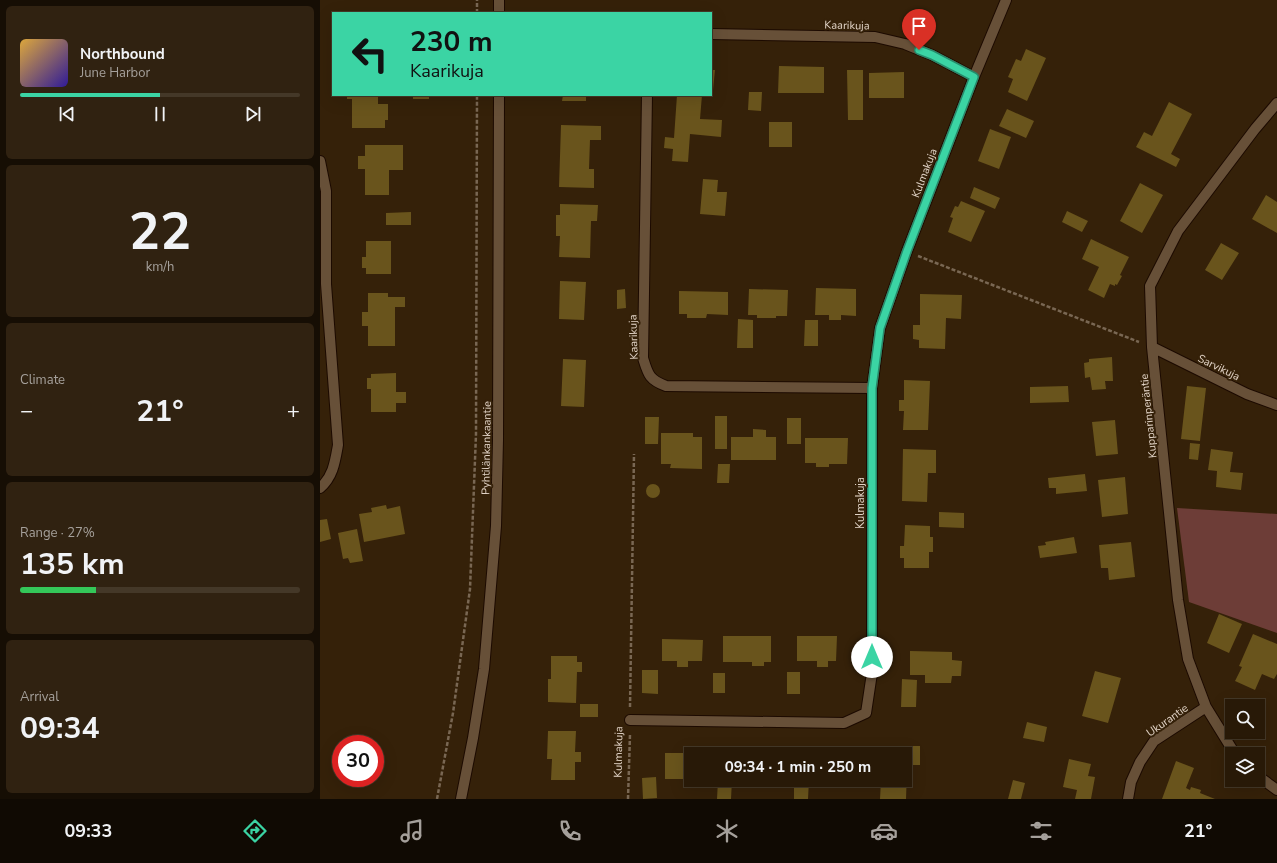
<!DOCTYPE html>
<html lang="en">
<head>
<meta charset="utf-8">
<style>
  body { margin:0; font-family:"Nunito Sans",sans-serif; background:#302211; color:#f1f3f6; height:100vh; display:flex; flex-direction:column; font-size:15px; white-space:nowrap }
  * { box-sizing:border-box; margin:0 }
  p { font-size:13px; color:#a5a09b }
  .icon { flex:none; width:22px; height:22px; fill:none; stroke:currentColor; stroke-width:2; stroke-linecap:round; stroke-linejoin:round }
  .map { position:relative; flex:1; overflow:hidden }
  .details { display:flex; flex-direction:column; gap:6px; padding:6px; background:#160e04; width:320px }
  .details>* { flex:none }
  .hud { position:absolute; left:12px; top:12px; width:380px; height:84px; border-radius:0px; box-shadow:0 4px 16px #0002,0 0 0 1px #443828; background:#3bd4a4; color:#111; overflow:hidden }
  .fabs { position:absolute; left:905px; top:699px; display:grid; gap:8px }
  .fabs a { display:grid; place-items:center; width:40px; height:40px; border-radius:0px; background:#281907; box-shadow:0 4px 16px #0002,0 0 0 1px #443828; font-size:20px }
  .speed { position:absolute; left:12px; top:735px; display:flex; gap:8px; font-size:20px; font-weight:700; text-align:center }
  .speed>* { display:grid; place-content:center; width:52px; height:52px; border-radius:50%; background:#281907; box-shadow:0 4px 16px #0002,0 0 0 1px #443828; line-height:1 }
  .speed .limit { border:6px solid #d22; background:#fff; color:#111 }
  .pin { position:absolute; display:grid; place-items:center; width:34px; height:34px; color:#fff; margin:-41px -17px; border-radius:50% 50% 50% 0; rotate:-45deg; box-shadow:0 0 4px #0007 }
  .pin .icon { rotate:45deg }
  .me { position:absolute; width:44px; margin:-22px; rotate:0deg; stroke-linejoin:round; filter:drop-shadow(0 0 3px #0008) }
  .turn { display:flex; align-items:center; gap:14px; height:84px; padding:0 12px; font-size:18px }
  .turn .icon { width:52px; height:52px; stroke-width:2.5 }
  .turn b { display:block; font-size:28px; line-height:34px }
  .big { font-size:30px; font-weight:700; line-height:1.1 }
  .details .card { flex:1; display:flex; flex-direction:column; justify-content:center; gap:6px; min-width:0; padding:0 14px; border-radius:6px; background:#302211 }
  .details .dial { align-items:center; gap:0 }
  .dial b { font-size:52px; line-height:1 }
  .song { display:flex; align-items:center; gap:12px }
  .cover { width:48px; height:48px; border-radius:6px; background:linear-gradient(135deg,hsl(40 70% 55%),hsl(250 70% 35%)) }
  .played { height:4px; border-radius:2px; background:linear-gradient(90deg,#3bd4a4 50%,#443828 50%) }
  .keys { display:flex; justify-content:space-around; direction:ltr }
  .heat { display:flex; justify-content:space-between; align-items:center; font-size:22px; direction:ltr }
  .charge { height:6px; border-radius:3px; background:linear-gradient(90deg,#34c759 27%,#443828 0) }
  .trip { position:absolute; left:364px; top:747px; width:228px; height:40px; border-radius:0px; background:#281907; box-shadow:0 4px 16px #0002,0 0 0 1px #443828; font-weight:700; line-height:40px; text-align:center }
  .menu { display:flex; height:64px; justify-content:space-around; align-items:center; background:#100a03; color:#a5a09b }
  .menu .icon { width:28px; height:28px }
  .menu .selected { color:#3bd4a4 }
  .menu b { font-size:18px; color:#f1f3f6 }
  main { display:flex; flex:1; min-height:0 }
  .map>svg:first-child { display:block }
</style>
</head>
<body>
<main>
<section class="details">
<div class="card">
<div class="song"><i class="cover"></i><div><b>Northbound</b><p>June Harbor</p></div></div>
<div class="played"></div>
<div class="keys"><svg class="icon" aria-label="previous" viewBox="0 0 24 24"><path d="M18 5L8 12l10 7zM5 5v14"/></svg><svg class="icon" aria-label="pause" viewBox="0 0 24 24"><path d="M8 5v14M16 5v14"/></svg><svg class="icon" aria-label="next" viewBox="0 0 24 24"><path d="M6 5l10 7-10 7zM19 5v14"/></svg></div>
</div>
<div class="card dial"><b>22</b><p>km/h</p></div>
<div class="card"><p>Climate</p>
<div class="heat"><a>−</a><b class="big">21°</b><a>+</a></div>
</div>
<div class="card"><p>Range · 27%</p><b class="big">135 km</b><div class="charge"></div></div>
<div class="card"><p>Arrival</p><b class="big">09:34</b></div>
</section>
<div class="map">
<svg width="957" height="799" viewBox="0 0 957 799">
  <rect width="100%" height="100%" fill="#352109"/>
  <path fill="#6d3d37" d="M857 508 957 514V633L869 602Z"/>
  <path fill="#69541c" d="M706 49 726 58 707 101 688 92 693 79 688 77 696 59 701 61Z
    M459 66 504 67V93H458Z
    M391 70H395L393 90H391Z
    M527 70H543V120H528Z
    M584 72V98H549V73Z
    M429 92H442L441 111 428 110Z
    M27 95H58V104H68V120H65V128H32V99H27Z
    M93 95H109V99H93Z
    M243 95H266V101H242Z
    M357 95H382L380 119 402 120 401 137 370 134 368 162 352 161 353 149 344 148 345 137 354 138Z
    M849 102 872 114 851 154 860 159 856 167 816 147 824 132 832 136Z
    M687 109 714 121 706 138 679 126Z
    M449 122H472V147H449Z
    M241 125 281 126V140H270L269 169H274V188L239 187Z
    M670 129 691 137 679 169 658 161Z
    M45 145H83V170H69V195H45V169H38V156H45Z
    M383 179 398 180 397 192H407L405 216 380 214Z
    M820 183 843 195 822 233 800 221Z
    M654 187 680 198 675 209 650 198Z
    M946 195 957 202V233L932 219Z
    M641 201 665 211 651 242 628 232 633 218 630 217 635 206 638 207Z
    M240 204 278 205 277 221H271L270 258 239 257 240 236H236V215H240Z
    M747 211 768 221 762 232 742 222Z
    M91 212V225H66V213Z
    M771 239 809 257 800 275 802 276 797 285 795 284V286L790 284 784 298 768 290 779 267 762 259Z
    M46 241H71V274H46V268H42V257H46Z
    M901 243 919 253 902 280 885 270Z
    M240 281 266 282 264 320 239 319Z
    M496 288 536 289V316L521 315V320H509V315H495Z
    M305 289 306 308 297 309V290Z
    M429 289 468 290 467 316H456V318H437V315H428Z
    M359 291 408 292V315L387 314 386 318H367V314H359Z
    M48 293H68V297H85V307H75V346H48V326H42V312H48Z
    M600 294 642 295 641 319 626 318 625 349 599 348V340L593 339V325H600Z
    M418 319 433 320V348H417Z
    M485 320H498V346H484Z
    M792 357 793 381H785L786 389 772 390 770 377 765 378 764 363 769 362V359Z
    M243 359 266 360 264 407 241 406Z
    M76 373V392H86V403H76V412H51V389H47V378H51V374Z
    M584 380 610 381 608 430H583L584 411H579V400H584Z
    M748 386 749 402 710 403V387Z
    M867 386 886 388 880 441 861 439Z
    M395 416H407V449H395Z
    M325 417H339L338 444H325Z
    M467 418H481V444H467Z
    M795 420 798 454 776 456 772 422Z
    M433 429 446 430V437H456V460H411V437H433Z
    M341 433H373V437H382V469L350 468 351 464H341Z
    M485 438H528L527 464H509V467H496V463H485Z
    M870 443 880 444 878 460 869 459Z
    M583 449 616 450V473H608L607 502 582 501Z
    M891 449 913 452 910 472 923 473 921 490 896 487 897 471 888 470Z
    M398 464H410L409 483H397Z
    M765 474 767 491 736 494V488H729L728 478Z
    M805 477 808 514 782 517 778 480Z
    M326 491a7 7 0 1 1 14 0a7 7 0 1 1-14 0Z
    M66 505 67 509 80 506 85 534 44 542 39 514 52 512 51 508Z
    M619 512 644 513V528L619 527Z
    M7 519 11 539 0 542V520Z
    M585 525 610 526V537H613V552H609V568H584V558H580V546H584Z
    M37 529 43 561 30 563 28 558 23 559 18 533Z
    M754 537 757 553 720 558 718 546 726 545 725 542Z
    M811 542 815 577 789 580 788 568H781L779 545Z
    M899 614 922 624 909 653 887 643Z
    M933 634 957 644V674L954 679 942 674 935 690 915 681 922 667 919 666Z
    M403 636H451V662H444V666H432V662H403Z
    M477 636H517L516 661H508V667H497V661H477Z
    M342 639 383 640 382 661H368V667H357V661H342Z
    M590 651 632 652V660L642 661 641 676H632L631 683H605V675H590Z
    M231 656H257V662H262V672H257L256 703 228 702V679H231Z
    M322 670H338V694L322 693Z
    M775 671 801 678 788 723 762 716Z
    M467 672H480V694H467Z
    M393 673H405V693H393Z
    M582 679 597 680 596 707H581Z
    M260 704H278V717H260Z
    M707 722 727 727 724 742 703 738Z
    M228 731H256L255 752H261V762H255V780H231L232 759H227Z
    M569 746H600V765H585V754H569Z
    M511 750 526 751V754H511Z
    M345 753H371V779H345Z
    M749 759 771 764 768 776 775 777 771 799H755L757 790 743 787Z
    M856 761 874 768 866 788 870 790 871 787 881 790 880 793 895 799H842Z
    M585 769 587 770 586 799H560L561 780H585Z
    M336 777 337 798 323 799 322 778Z
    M398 780H412L411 799H397Z
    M474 780H489L488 799H474Z
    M512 780H529V788H512Z
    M693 780 705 783 701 799H688Z"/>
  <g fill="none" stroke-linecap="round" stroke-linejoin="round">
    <defs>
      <path id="street" d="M391 34 555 37 585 44 612 55 654 77
        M327 95 323 358C328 374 329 380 346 386L552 388
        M0 161 6 191V284L18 445C15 462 13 477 0 488
        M832 347 927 394 957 405
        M310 720 524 723 546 713 552 673V388L560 328 587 251 654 77 686 0
        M915 754 886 707 868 659 858 600 832 347 830 286 858 231 935 129 957 103
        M938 776 957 790
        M808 799 811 782 820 762 834 741 886 707"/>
      <path id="secondary" d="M179 13V0
        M141 799 153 738 164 669 176 526 178 440 179 95"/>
    </defs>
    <use href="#street" stroke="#1c0a00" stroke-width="12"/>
    <use href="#secondary" stroke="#1c0a00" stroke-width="12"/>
    <path stroke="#796753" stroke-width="2.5" stroke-dasharray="4 2" stroke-linecap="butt" d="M157 13V0
      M598 256 819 342
      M310 707 314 454
      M117 799 133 713 150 589 156 434 157 95
      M308 799 310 734"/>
    <use href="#street" stroke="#675038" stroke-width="10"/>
    <use href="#secondary" stroke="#675038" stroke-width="10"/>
  </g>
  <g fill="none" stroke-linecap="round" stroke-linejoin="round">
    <defs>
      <path id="route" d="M552 657V388L560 328 587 251 654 77 612 55 599 50"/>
    </defs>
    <use href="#route" stroke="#268a6b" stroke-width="10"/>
    <use href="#route" stroke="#3bd4a4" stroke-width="7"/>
  </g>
  <g text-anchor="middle" stroke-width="4" stroke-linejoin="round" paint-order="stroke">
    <g font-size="11" fill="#e2d4c7" stroke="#352109">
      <text transform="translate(527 25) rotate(1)" y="4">Kaarikuja</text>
      <text transform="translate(604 173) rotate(-69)" y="4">Kulmakuja</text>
      <text transform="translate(313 337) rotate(-92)" y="4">Kaarikuja</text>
      <text transform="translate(899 367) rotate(26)" y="4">Sarvikuja</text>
      <text transform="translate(828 416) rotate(-96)" y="4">Kupparinperäntie</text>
      <text transform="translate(166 448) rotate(-89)" y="4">Pyhtilänkankaantie</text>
      <text transform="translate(540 503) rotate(-90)" y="4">Kulmakuja</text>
      <text transform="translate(847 720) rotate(-35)" y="4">Ukurantie</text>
      <text transform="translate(298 752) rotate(-89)" y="4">Kulmakuja</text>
    </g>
  </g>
</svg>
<div class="fabs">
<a><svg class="icon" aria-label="search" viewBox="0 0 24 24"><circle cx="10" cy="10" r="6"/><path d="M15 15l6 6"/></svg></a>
<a><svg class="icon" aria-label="layers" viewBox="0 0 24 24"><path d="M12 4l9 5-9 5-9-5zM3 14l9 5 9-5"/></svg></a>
</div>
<div class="speed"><div class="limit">30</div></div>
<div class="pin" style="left:599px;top:50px;background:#d93025"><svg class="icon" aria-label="arrive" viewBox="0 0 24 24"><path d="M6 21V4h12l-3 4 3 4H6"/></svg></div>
<svg class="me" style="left:552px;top:657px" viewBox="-20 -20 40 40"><circle r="19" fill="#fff"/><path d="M0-13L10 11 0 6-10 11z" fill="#3bd4a4"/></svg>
<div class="trip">09:34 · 1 min · 250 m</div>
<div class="hud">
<div class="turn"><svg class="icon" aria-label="left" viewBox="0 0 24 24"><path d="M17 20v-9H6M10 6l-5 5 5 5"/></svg><div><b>230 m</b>Kaarikuja</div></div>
</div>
</div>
</main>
<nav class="menu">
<b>09:33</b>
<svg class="icon selected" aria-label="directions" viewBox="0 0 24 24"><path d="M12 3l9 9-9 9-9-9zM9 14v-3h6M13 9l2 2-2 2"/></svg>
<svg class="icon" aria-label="music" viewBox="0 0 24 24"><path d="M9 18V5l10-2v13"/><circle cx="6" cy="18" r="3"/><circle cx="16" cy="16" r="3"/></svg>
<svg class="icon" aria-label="phone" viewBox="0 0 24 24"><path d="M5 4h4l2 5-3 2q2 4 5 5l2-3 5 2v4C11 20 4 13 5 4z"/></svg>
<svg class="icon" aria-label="climate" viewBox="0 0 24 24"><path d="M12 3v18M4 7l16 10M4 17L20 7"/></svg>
<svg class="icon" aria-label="car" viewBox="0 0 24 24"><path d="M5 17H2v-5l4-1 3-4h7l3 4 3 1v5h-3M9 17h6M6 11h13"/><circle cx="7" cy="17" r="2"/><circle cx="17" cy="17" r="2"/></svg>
<svg class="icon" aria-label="filters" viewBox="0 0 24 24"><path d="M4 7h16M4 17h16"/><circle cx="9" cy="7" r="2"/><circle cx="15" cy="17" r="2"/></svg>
<b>21°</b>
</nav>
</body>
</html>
